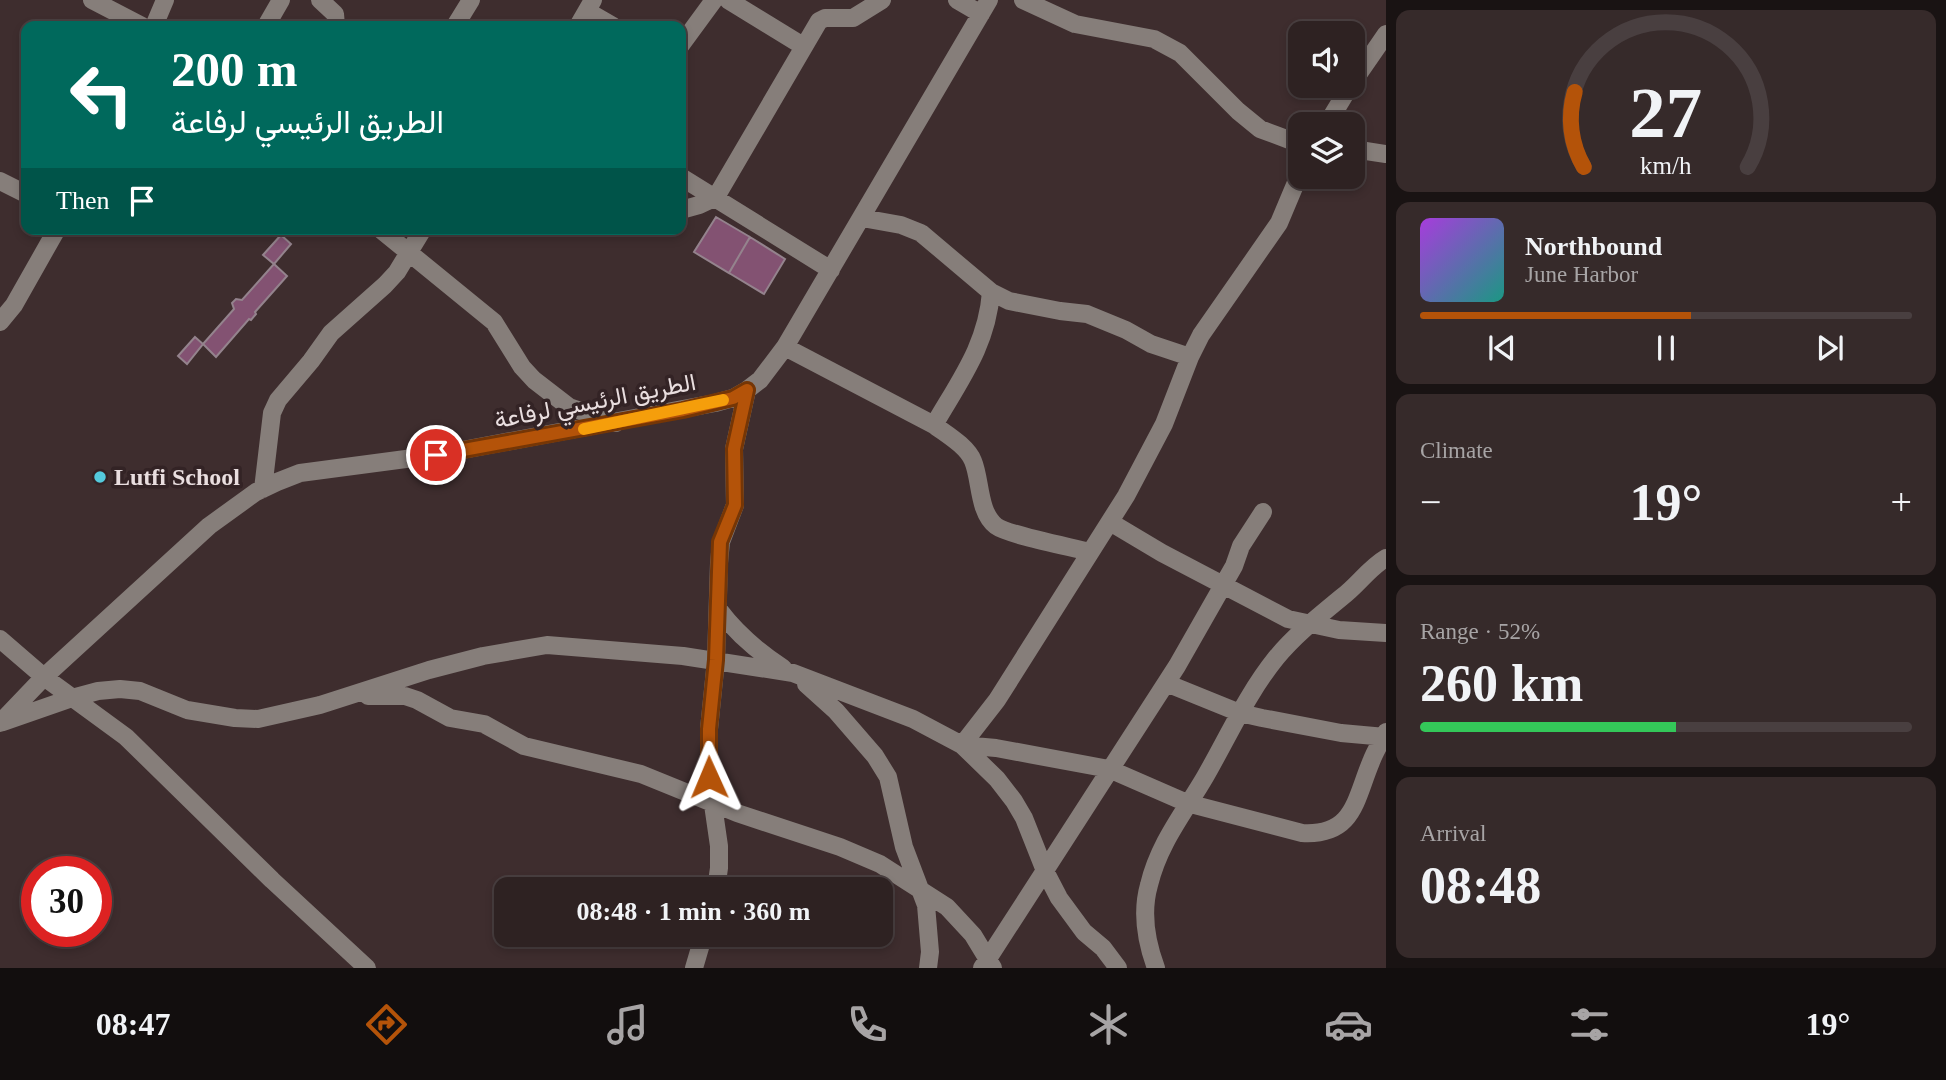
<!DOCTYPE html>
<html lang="en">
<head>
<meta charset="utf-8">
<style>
  body { margin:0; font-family:"Times New Roman",Vazirmatn,serif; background:#362a2a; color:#f1f3f6; height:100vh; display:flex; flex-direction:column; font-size:26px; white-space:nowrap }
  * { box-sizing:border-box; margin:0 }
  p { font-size:23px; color:#a7a4a5 }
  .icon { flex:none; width:38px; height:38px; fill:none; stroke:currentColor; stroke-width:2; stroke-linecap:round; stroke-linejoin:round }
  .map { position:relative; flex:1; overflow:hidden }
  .details { display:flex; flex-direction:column; gap:10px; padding:10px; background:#191313; width:560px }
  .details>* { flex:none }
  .guide { position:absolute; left:21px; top:21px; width:665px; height:214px; border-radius:14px; box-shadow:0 4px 10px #0003,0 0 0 2px #493f40; background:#00695c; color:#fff; overflow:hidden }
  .controls { position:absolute; left:1288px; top:21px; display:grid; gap:14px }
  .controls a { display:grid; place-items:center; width:77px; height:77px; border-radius:14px; background:#2e2222; box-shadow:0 4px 10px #0003,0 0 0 2px #493f40; font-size:35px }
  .speed { position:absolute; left:21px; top:856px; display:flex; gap:14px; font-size:35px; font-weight:700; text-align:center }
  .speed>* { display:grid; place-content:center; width:91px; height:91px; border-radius:50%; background:#2e2222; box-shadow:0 4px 10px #0003,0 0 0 2px #493f40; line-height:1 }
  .speed .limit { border:10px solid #d22; background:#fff; color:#111 }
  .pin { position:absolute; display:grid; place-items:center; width:60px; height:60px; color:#fff; margin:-30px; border:4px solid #fff; border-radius:50%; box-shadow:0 2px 7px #0007 }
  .me { position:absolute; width:77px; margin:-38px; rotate:359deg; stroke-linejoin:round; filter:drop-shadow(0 0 5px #0008) }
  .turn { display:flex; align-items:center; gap:24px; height:147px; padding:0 35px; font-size:32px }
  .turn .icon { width:91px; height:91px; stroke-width:2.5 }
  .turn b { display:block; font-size:49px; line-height:60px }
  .then { display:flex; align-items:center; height:66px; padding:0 35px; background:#0003; gap:14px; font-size:26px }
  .big { font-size:52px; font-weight:700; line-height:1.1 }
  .details .card { flex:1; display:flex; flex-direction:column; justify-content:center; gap:10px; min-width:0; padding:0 24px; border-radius:14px; background:#362a2a }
  .details .dial { align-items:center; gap:0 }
  .dial svg { height:182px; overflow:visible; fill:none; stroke:#493f40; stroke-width:7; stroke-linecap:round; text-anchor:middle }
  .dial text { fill:#f1f3f6; stroke:none }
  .song { display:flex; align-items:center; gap:21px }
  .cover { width:84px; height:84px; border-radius:10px; background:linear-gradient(135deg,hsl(280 70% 55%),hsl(170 70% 35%)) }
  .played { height:7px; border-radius:4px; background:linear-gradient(90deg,#b45309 55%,#493f40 55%) }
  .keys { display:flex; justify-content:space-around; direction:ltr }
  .heat { display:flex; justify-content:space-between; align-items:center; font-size:38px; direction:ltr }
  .charge { height:10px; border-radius:5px; background:linear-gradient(90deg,#34c759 52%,#493f40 0) }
  .trip { position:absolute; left:494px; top:877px; width:399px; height:70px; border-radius:14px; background:#2e2222; box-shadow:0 4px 10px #0003,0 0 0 2px #493f40; font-weight:700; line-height:70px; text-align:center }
  .tab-bar { display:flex; height:112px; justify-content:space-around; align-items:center; background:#120e0e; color:#a7a4a5 }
  .tab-bar .icon { width:49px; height:49px }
  .tab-bar .selected { color:#b45309 }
  .tab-bar b { font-size:32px; color:#f1f3f6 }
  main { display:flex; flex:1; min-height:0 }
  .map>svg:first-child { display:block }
</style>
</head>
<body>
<main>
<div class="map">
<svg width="1386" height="968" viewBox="0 0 1386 968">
  <rect width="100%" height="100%" fill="#3e2d2e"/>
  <path fill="#835272" stroke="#94838d" stroke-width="2" d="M716 217 750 237 729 273 694 252Z
    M281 235 291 244 274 264 263 255Z
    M750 237 785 259 764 294 729 273Z
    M274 264 287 276 255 312 256 314 251 320 249 319 216 357 203 344 234 309 232 303 236 299 242 300Z
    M195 337 203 344 187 364 178 356Z"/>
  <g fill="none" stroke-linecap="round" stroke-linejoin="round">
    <path stroke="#867e7a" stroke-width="18" d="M92 0 142 26
      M320 0 335 14 336 26
      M728 0 803 46
      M957 0 981 14
      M1023 0 1075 24 1154 39 1180 53 1238 111 1260 129 1300 144
      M587 11 613 26
      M154 26 165 0
      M266 26 281 0
      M455 26 471 0
      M578 26 593 0
      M681 45 714 0
      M1353 82 1386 34
      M1327 124 1350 86
      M1353 149 1386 154
      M681 177 831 270
      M0 181 26 194
      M681 210 699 205 716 197 819 21 825 18H853L882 0
      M862 218 901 225 921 233 991 292 1009 301 1060 311 1087 314 1126 330 1151 344 1190 357
      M380 229 494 322 522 367 534 380 569 407 616 423
      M0 322 14 305 57 229
      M785 347 934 425C946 434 967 446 973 461 981 480 978 512 996 526 1008 535 1071 547 1090 552
      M934 425C960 380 987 345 991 292
      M263 489 272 413 278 400 311 361 331 333 385 285 397 272 423 229
      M1110 522 1162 553 1288 619 1339 630 1386 633
      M719 610C737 634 757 651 783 668
      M0 639 44 677 126 737 272 880 367 968
      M1166 683 1240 713 1262 718 1341 733 1386 737
      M806 684 836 711 875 756 888 777 904 847 926 905 930 952 928 968
      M368 696H405L417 700 450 718 484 724 524 746 641 774 737 813 840 847 880 864 947 907 973 935 993 968
      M3 722 72 698 98 691 120 689 140 691 187 710 235 718 258 719 320 705 429 670 483 656 547 645 683 656 793 673 913 719 962 745 997 779 1014 801 1024 818 1045 871 1059 898 1084 932 1103 948 1118 968
      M0 723 44 677 209 526 256 492 277 482 300 473 436 455 715 403 733 398 747 390 760 380 785 347 989 0
      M962 745 997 700 1126 496 1164 424 1190 357 1201 335 1279 223 1300 173
      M962 745 996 748 1109 769 1187 803 1302 833C1354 836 1355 800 1371 762 1375 751 1381 742 1386 732
      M716 889 719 868V846L709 777V729L716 660 719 563 721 542 735 505 734 449 747 390
      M694 968 704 934
      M982 968 1177 666 1234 566 1241 546 1263 512
      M1156 968C1146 941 1141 913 1149 885 1159 843 1184 813 1205 777 1228 737 1247 694 1276 658 1295 635 1319 616 1342 597 1358 585 1369 568 1386 558"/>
  </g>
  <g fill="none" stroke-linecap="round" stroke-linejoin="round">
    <defs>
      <path id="route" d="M436 455 683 410 733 398 747 390 734 449 735 505 720 542 716 660 709 729V777"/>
    </defs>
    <use href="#route" stroke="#753606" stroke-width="18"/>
    <use href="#route" stroke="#b45309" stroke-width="12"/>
    <path stroke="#f59e0b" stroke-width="12" d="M584 429 723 400"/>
  </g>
  <circle fill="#54cadd" stroke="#332325" stroke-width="2.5" cx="100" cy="477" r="7"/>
  <g text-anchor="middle" stroke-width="7" stroke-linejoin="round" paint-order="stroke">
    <g font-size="24" fill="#e9dedf" stroke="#332325">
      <text transform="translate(595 401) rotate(-11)" y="8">الطريق الرئيسي لرفاعة</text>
    </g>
    <g font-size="24" font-weight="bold" fill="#e9dedf" stroke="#332325" text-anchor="start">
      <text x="114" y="485">Lutfi School</text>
    </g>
  </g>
</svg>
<div class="controls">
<a><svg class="icon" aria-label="sound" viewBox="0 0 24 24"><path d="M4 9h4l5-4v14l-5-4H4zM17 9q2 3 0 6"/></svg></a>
<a><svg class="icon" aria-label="layers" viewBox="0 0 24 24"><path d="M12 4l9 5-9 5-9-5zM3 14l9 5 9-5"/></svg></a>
</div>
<div class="speed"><div class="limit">30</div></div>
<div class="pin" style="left:436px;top:455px;background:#d93025"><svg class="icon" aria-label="arrive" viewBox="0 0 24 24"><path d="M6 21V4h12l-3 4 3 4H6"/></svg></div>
<svg class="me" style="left:709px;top:777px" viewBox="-20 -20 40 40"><path d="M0-17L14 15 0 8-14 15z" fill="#b45309" stroke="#fff" stroke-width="4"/></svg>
<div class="trip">08:48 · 1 min · 360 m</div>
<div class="guide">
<div class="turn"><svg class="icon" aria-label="left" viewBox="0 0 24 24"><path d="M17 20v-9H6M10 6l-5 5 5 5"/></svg><div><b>200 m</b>الطريق الرئيسي لرفاعة</div></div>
<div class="then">Then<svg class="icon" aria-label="arrive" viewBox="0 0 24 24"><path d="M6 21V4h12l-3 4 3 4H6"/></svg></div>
</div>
</div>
<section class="details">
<div class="card dial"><svg viewBox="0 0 100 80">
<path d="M14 69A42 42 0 1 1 86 69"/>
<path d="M14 69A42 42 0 0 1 10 36" stroke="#b45309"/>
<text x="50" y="56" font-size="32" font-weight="700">27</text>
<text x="50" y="72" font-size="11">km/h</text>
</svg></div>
<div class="card">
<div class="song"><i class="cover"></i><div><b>Northbound</b><p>June Harbor</p></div></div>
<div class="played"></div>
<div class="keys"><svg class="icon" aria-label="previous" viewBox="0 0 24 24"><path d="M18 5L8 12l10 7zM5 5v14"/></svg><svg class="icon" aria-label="pause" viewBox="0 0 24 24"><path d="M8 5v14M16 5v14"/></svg><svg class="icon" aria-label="next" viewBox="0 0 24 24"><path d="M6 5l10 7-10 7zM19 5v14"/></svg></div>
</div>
<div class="card"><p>Climate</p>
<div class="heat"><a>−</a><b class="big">19°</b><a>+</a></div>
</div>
<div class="card"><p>Range · 52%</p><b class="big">260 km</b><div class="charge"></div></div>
<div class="card"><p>Arrival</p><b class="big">08:48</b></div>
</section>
</main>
<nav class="tab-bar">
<b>08:47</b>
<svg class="icon selected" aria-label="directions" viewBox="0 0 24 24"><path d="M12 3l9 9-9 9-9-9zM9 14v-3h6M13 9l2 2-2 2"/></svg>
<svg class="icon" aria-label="music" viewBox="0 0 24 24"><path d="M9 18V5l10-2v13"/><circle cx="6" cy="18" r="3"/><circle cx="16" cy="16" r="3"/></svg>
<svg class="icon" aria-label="phone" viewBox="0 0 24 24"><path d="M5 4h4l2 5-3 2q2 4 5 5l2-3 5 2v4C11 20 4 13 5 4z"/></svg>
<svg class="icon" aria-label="climate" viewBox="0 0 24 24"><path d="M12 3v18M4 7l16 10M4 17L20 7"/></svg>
<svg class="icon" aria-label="car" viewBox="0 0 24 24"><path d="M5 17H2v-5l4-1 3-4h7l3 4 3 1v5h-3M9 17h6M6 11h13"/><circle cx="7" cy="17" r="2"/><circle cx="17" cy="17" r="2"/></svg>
<svg class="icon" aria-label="filters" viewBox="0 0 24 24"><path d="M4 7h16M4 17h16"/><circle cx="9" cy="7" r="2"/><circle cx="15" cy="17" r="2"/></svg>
<b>19°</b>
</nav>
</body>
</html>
